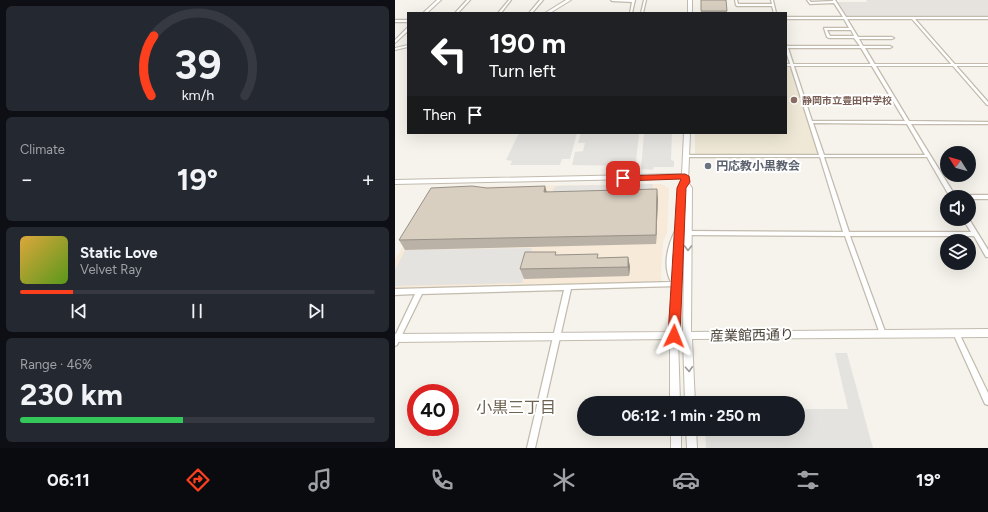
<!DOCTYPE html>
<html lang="en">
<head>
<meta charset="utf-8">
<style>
  body { margin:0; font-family:Figtree,"Noto Sans JP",sans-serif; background:#242831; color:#f1f3f6; height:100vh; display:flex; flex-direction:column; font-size:15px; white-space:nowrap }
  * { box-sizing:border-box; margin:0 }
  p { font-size:13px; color:#9ea1a6 }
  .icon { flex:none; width:22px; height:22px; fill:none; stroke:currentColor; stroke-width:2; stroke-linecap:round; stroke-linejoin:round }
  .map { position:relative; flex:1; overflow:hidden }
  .details { display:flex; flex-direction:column; gap:6px; padding:6px; background:#0d0f14; width:395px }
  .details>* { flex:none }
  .hud { position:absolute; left:12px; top:12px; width:380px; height:122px; border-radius:0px; box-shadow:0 4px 16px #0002; background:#202124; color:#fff; overflow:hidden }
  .needle { width:26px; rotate:307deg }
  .tools { position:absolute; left:545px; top:146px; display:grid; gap:8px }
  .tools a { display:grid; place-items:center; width:36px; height:36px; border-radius:50%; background:#171b24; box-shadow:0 4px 16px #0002; font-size:20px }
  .speed { position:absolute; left:12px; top:384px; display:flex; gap:8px; font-size:20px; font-weight:700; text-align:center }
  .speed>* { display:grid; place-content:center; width:52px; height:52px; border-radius:50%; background:#171b24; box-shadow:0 4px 16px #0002; line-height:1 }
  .speed .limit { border:6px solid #d22; background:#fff; color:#111 }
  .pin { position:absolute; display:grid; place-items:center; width:34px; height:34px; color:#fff; margin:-17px; border-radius:8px; box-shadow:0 2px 6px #0006 }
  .me { position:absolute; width:44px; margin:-22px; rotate:2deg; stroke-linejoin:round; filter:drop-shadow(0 0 3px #0008) }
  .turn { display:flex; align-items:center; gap:14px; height:84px; padding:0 16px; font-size:18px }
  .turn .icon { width:52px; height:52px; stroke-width:2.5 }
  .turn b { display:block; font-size:28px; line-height:34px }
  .then { display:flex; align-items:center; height:38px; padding:0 16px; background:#0003; gap:8px; font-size:15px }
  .big { font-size:30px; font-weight:700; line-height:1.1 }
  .details .card { flex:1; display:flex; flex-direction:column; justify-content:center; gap:6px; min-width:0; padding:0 14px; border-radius:6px; background:#242831 }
  .details .dial { align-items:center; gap:0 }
  .dial svg { height:104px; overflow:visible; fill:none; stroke:#363941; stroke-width:7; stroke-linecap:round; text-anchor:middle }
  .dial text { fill:#f1f3f6; stroke:none }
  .song { display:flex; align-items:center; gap:12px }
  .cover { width:48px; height:48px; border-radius:6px; background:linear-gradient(135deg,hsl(40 70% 55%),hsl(90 70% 35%)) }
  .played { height:4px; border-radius:2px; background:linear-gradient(90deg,#fc3f1d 15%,#363941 15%) }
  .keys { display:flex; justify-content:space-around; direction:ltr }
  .heat { display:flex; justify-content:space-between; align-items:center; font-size:22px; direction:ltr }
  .charge { height:6px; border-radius:3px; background:linear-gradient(90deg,#34c759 46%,#363941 0) }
  .trip { position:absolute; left:182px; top:396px; width:228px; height:40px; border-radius:20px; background:#171b24; box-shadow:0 4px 16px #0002; font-weight:700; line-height:40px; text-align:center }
  .menu { display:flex; height:64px; justify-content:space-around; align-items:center; background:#090b0e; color:#9ea1a6 }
  .menu .icon { width:28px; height:28px }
  .menu .active { color:#fc3f1d }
  .menu b { font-size:18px; color:#f1f3f6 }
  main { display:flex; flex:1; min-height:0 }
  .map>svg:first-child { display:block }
</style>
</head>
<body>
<main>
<section class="details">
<div class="card dial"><svg viewBox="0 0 100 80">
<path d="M14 69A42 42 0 1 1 86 69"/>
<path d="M14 69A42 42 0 0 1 16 23" stroke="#fc3f1d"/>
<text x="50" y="56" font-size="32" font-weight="700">39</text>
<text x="50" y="72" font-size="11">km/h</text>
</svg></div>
<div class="card"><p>Climate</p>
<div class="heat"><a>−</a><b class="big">19°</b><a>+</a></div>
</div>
<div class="card">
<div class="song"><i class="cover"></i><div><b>Static Love</b><p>Velvet Ray</p></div></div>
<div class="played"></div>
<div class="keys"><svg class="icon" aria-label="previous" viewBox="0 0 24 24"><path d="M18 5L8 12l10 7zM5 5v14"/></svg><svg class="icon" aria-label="pause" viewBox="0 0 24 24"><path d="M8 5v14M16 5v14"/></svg><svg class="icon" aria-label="next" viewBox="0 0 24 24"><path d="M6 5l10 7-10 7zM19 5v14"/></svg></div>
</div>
<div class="card"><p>Range · 46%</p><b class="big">230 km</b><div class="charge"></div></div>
</section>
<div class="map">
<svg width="593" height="448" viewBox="0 0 593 448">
  <rect width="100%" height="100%" fill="#f6f3ec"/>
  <path fill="#f7ead8" d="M267 184 274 188 272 233 268 242 266 277 268 282 0 289V260L43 187Z"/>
  <path fill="#e6e2dd" d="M471 0H593V18H452L442 2H472Z"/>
  <path fill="#efe8d6" d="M391 66H396L424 155 300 154V133H391Z"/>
  <path fill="#e5e3e0" d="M124 133H182L175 159H167L165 165H115L117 161 111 160Z
    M186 133H244L241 162H236V166L177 165 180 152 188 151 190 143H183Z
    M249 133H277L276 160 279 161V167H259L258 170 246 169Z
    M258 184 257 195 158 197V189L161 186Z
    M137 248 127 283 0 286V270L10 250Z
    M440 353H452L478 448H311L310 429H403V409H453Z"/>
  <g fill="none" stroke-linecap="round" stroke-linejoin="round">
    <defs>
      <path id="minor" d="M72 0H75L63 13H60Z
        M114 0H116L106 13H103Z
        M145 0H148L137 13H134Z
        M216 0H240L237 13H235L237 2 217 1Z
        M249 0H251L248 13H246Z
        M340 0H342L343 4H377L376 0H378L381 13H379L377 6H342L341 5Z
        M412 0H414L416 2 438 1V0H440L451 17H593V19H520L593 102V105H592L517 19H452L463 37H497L499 38 497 39H464L468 46H495L497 47 495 48H470L514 121 593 122V124H516L561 197H555L532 157H429L454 232H576L568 219H574L593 250V257H591L579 236H455L491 334 490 336 488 337 486 336 485 334 450 236 293 235 290 233 293 231 448 232 425 157H291L289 156 291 155H424L391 51V45L393 46H465L459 38H434L432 37 429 28H454L449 19H391V17H448L439 3 415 4ZM432 30H456L459 36H435ZM393 48H466L510 121H417ZM418 123 512 124 530 155H429Z
        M0 20H13V22H0Z
        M574 195H593V199H574V197H571Z
        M283 228 286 230C277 250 273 264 284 284L283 286 176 289 140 448H132L169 290 27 294 2 345 0 346V336L20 294 0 295V289L276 282C267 265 273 245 281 229Z
        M561 330 563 331 593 393V405L590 404 558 333 559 331Z"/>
      <path id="tertiary" d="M42 0H46L32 13H28Z
        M171 0H176L155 13H150Z
        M293 0H297V13H293Z
        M12 28H13V31L0 43V40Z
        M13 45V47L0 50V48Z
        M391 64H593V66H391Z
        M289 133H295L293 182 297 188 296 332 593 329V337L297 339 300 403H290L288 339H283L285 403H275V339L0 342V334L275 332 283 188 287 182V178L0 184V180L287 174ZM290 187 288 332H284L289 188Z
        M276 429H286V448H276Z
        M291 429H301L302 448H292Z"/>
    </defs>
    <use href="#minor" stroke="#c2bbae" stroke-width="2.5"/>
    <use href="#tertiary" stroke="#c2bbae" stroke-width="2"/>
    <use href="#minor" fill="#fff" fill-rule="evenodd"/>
    <use href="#tertiary" fill="#fff" fill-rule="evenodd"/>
  </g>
  <path fill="#bab2a6" d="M306 0 332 11V13H306Z
    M92 188 263 199 261 244 10 250 4 240Z
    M162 255 203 258 233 257 235 267 234 276 129 279 125 269Z"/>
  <path fill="#979187" d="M150 186 153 196 149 192Z
    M262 189 263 199 261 244V235Z
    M233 257 235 267 234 276 233 267Z"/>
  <path fill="#d8cfc1" stroke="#979187" d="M306 0H331L332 11H306Z
    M77 186 92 188 150 186 149 192 262 189 261 235 4 240 36 188Z
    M130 252H161L160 255 203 254 202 258 233 257V267L125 269Z"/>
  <defs><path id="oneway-chevron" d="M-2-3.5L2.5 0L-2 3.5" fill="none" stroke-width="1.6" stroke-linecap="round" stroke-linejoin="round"/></defs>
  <g stroke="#9c9892">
    <use href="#oneway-chevron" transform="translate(293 248) rotate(91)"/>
    <use href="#oneway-chevron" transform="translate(294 369) rotate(87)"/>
  </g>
  <path fill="#fc3f1d" stroke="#a42913" d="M290 174 294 176 295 182 291 188 285 336 283 340 279 341 275 340 273 336 282 188 286 179 228 181 224 178 228 176Z"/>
  <circle fill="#8d6e63" stroke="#fff" stroke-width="1.5" cx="399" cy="100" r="4"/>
  <circle fill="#6b7280" stroke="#fff" stroke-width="1.5" cx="313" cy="166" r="4"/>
  <g text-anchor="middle" stroke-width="4" stroke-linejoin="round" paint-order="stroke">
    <g font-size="10" font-weight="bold" fill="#785e54" stroke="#fff" text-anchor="start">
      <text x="407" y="104">静岡市立豊田中学校</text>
    </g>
    <g font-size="12" font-weight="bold" fill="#5b616d" stroke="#fff" text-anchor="start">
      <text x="321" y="170">円応教小黒教会</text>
    </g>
    <g font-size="14" fill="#4b4439" stroke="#fff">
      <text transform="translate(357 335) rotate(-1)" y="5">産業館西通り</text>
    </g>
    <g font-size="16" fill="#6e6250" stroke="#fff">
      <text x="121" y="413">小黒三丁目</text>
    </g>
  </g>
</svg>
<div class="tools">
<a><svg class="needle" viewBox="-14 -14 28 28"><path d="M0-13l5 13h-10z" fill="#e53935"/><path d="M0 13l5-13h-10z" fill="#9ea1a6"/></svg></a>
<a><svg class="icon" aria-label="sound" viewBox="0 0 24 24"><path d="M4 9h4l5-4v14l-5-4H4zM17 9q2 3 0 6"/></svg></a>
<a><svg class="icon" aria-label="layers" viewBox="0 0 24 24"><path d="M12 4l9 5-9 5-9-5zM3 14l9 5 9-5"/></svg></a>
</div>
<div class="speed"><div class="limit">40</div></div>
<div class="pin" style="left:228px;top:178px;background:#d93025"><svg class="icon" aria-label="arrive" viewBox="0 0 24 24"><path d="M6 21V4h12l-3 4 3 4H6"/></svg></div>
<svg class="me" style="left:279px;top:336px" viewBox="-20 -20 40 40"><path d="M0-17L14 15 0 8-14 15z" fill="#fc3f1d" stroke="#fff" stroke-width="4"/></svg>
<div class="trip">06:12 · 1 min · 250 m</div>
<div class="hud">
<div class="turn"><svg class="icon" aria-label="left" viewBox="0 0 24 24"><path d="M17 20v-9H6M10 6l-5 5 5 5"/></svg><div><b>190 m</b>Turn left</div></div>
<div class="then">Then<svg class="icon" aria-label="arrive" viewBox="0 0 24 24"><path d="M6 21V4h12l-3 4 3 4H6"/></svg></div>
</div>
</div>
</main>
<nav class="menu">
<b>06:11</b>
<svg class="icon active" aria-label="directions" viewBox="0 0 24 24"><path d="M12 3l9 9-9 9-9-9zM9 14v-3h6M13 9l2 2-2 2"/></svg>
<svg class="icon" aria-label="music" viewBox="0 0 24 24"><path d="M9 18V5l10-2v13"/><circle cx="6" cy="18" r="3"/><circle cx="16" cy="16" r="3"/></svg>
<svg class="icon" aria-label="phone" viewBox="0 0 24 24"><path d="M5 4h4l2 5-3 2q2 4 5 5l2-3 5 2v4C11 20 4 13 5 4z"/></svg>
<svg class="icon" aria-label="climate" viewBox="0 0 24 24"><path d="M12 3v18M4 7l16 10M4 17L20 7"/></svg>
<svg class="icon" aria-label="car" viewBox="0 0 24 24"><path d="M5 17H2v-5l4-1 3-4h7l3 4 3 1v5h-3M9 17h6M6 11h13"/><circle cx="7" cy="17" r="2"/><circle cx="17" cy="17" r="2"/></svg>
<svg class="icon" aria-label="filters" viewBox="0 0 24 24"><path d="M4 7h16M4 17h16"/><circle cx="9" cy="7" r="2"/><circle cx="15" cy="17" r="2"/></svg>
<b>19°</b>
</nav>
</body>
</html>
